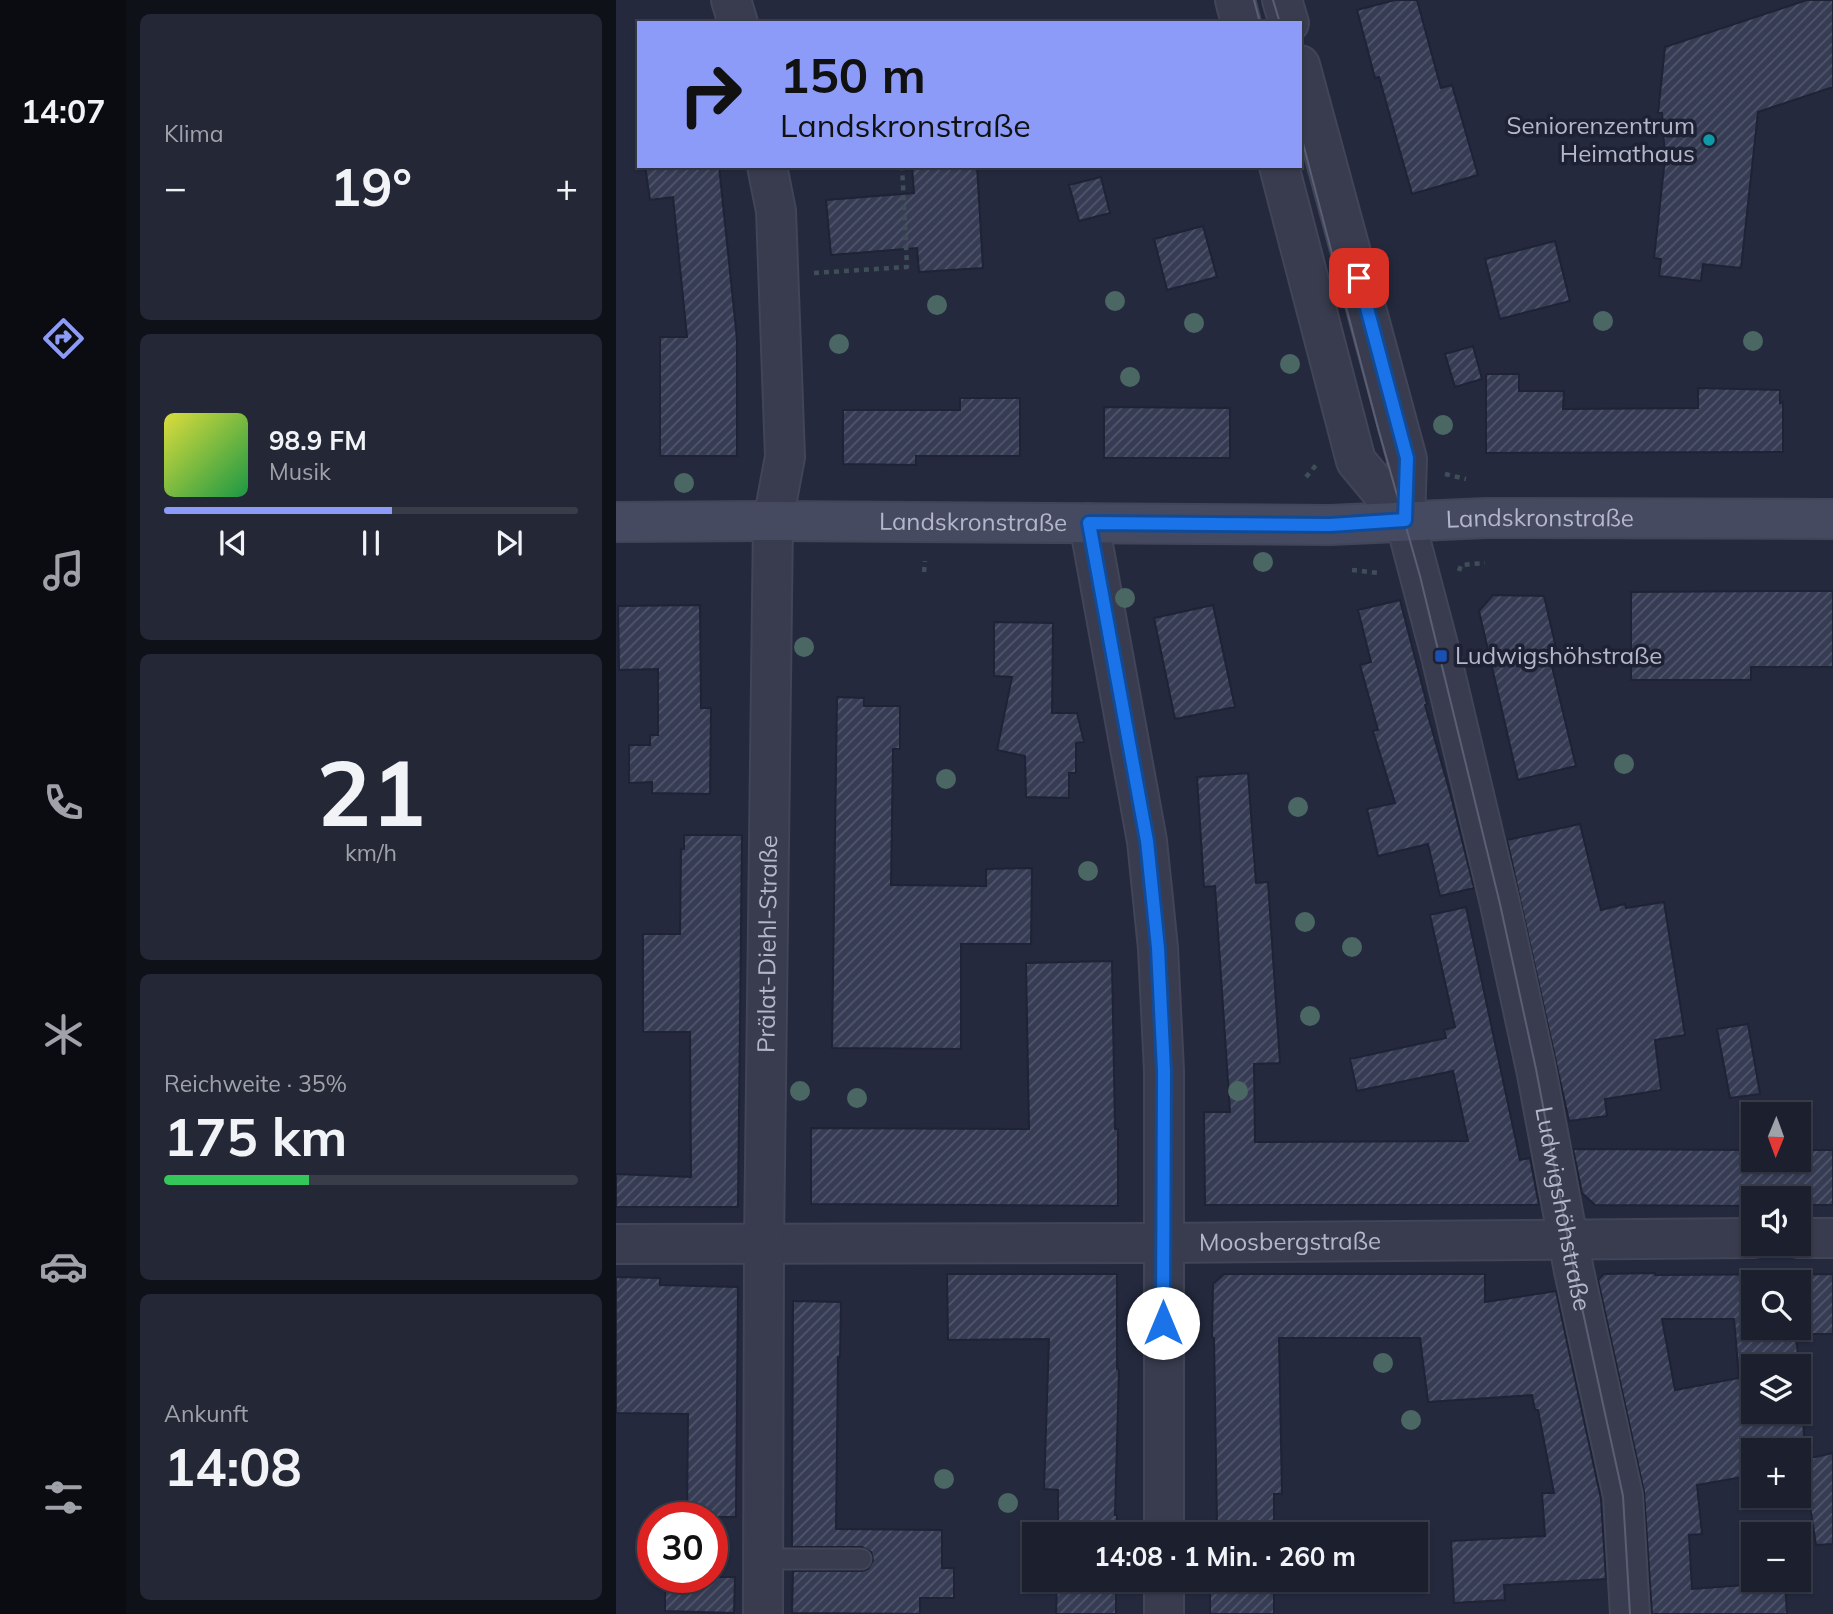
<!DOCTYPE html>
<html lang="de">
<head>
<meta charset="utf-8">
<style>
  body { margin:0; font-family:Mulish,sans-serif; background:#242736; color:#f1f3f6; height:100vh; display:flex; flex-direction:column; font-size:26px; white-space:nowrap }
  * { box-sizing:border-box; margin:0 }
  p { font-size:23px; color:#a0a2aa }
  .icon { flex:none; width:38px; height:38px; fill:none; stroke:currentColor; stroke-width:2; stroke-linecap:round; stroke-linejoin:round }
  .map { position:relative; flex:1; overflow:hidden }
  .panel { display:flex; flex-direction:column; gap:14px; padding:14px; background:#0f1119; width:490px }
  .panel>* { flex:none }
  .hud { position:absolute; left:21px; top:21px; width:665px; height:147px; border-radius:0px; box-shadow:0 2px 5px #0004,0 0 0 2px #393d4a; background:#8b9bf7; color:#111; overflow:hidden }
  .needle { width:46px; rotate:181deg }
  .controls { position:absolute; left:1125px; top:1102px; display:grid; gap:14px }
  .controls a { display:grid; place-items:center; width:70px; height:70px; border-radius:0px; background:#1b1f2e; box-shadow:0 2px 5px #0004,0 0 0 2px #393d4a; font-size:35px }
  .speed { position:absolute; left:21px; top:1502px; display:flex; gap:14px; font-size:35px; font-weight:700; text-align:center }
  .speed>* { display:grid; place-content:center; width:91px; height:91px; border-radius:50%; background:#1b1f2e; box-shadow:0 2px 5px #0004,0 0 0 2px #393d4a; line-height:1 }
  .speed .limit { border:10px solid #d22; background:#fff; color:#111 }
  .pin { position:absolute; display:grid; place-items:center; width:60px; height:60px; color:#fff; margin:-30px; border-radius:14px; box-shadow:0 4px 10px #0006 }
  .me { position:absolute; width:77px; margin:-38px; rotate:0deg; stroke-linejoin:round; filter:drop-shadow(0 0 5px #0008) }
  .turn { display:flex; align-items:center; gap:24px; height:147px; padding:0 28px; font-size:32px }
  .turn .icon { width:91px; height:91px; stroke-width:2.5 }
  .turn b { display:block; font-size:49px; line-height:60px }
  .big { font-size:52px; font-weight:700; line-height:1.1 }
  .panel .widget { flex:1; display:flex; flex-direction:column; justify-content:center; gap:10px; min-width:0; padding:0 24px; border-radius:10px; background:#242736 }
  .panel .dial { align-items:center; gap:0 }
  .dial b { font-size:91px; line-height:1 }
  .song { display:flex; align-items:center; gap:21px }
  .cover { width:84px; height:84px; border-radius:10px; background:linear-gradient(135deg,hsl(60 70% 55%),hsl(140 70% 35%)) }
  .played { height:7px; border-radius:4px; background:linear-gradient(90deg,#8b9bf7 55%,#393d4a 55%) }
  .keys { display:flex; justify-content:space-around; direction:ltr }
  .heat { display:flex; justify-content:space-between; align-items:center; font-size:38px; direction:ltr }
  .charge { height:10px; border-radius:5px; background:linear-gradient(90deg,#34c759 35%,#393d4a 0) }
  .trip { position:absolute; left:406px; top:1522px; width:406px; height:70px; border-radius:0px; background:#1b1f2e; box-shadow:0 2px 5px #0004,0 0 0 2px #393d4a; font-weight:700; line-height:70px; text-align:center }
  main { display:flex; flex:1; min-height:0 }
  .dock { display:flex; flex-direction:column; width:126px; justify-content:space-around; align-items:center; background:#0b0c12; color:#a0a2aa }
  .dock .icon { width:49px; height:49px }
  .dock .on { color:#8b9bf7 }
  .dock b { font-size:32px; color:#f1f3f6 }
  .map>svg:first-child { display:block }
</style>
</head>
<body>
<main>
<nav class="dock">
<b>14:07</b>
<svg class="icon on" aria-label="directions" viewBox="0 0 24 24"><path d="M12 3l9 9-9 9-9-9zM9 14v-3h6M13 9l2 2-2 2"/></svg>
<svg class="icon" aria-label="music" viewBox="0 0 24 24"><path d="M9 18V5l10-2v13"/><circle cx="6" cy="18" r="3"/><circle cx="16" cy="16" r="3"/></svg>
<svg class="icon" aria-label="phone" viewBox="0 0 24 24"><path d="M5 4h4l2 5-3 2q2 4 5 5l2-3 5 2v4C11 20 4 13 5 4z"/></svg>
<svg class="icon" aria-label="climate" viewBox="0 0 24 24"><path d="M12 3v18M4 7l16 10M4 17L20 7"/></svg>
<svg class="icon" aria-label="car" viewBox="0 0 24 24"><path d="M5 17H2v-5l4-1 3-4h7l3 4 3 1v5h-3M9 17h6M6 11h13"/><circle cx="7" cy="17" r="2"/><circle cx="17" cy="17" r="2"/></svg>
<svg class="icon" aria-label="filters" viewBox="0 0 24 24"><path d="M4 7h16M4 17h16"/><circle cx="9" cy="7" r="2"/><circle cx="15" cy="17" r="2"/></svg>
</nav>
<section class="panel">
<div class="widget"><p>Klima</p>
<div class="heat"><a>−</a><b class="big">19°</b><a>+</a></div>
</div>
<div class="widget">
<div class="song"><i class="cover"></i><div><b>98.9 FM</b><p>Musik</p></div></div>
<div class="played"></div>
<div class="keys"><svg class="icon" aria-label="previous" viewBox="0 0 24 24"><path d="M18 5L8 12l10 7zM5 5v14"/></svg><svg class="icon" aria-label="pause" viewBox="0 0 24 24"><path d="M8 5v14M16 5v14"/></svg><svg class="icon" aria-label="next" viewBox="0 0 24 24"><path d="M6 5l10 7-10 7zM19 5v14"/></svg></div>
</div>
<div class="widget dial"><b>21</b><p>km/h</p></div>
<div class="widget"><p>Reichweite · 35%</p><b class="big">175 km</b><div class="charge"></div></div>
<div class="widget"><p>Ankunft</p><b class="big">14:08</b></div>
</section>
<div class="map">
<svg width="1217" height="1614" viewBox="0 0 1217 1614">
  <defs>
    <pattern id="building-hatch" width="6" height="6" patternUnits="userSpaceOnUse" patternTransform="scale(1.75)"><rect width="6" height="6" fill="#363c54"/><path d="M-1 1l2-2M0 6l6-6M5 7l2-2" fill="none" stroke="#51566b"/></pattern>
  </defs>
  <rect width="100%" height="100%" fill="#24293e"/>
  <path fill="url(#building-hatch)" stroke="#1f2335" stroke-width="2" fill-rule="evenodd" d="M779 0H801L825 88 836 85 862 175 796 194 763 77 759 78 741 10Z
    M1191 0H1217V87L1142 112 1125 268 1087 264 1085 281 1043 276 1045 259 1038 258 1049 159 1046 113H1042L1049 47Z
    M29 166H103L121 339V456H44V337H71L57 197 34 200Z
    M296 166H361L367 268 303 272 301 248 215 255 210 200 298 193Z
    M485 177 494 213 463 221 453 185Z
    M587 226 601 277 551 290 538 239Z
    M939 241 954 301 884 319 869 259Z
    M857 346 866 379 839 387 829 354Z
    M870 374H903V391H948L947 409 1082 408V388L1164 390V403L1167 402V452L870 453Z
    M344 398H404V456H300V465L227 464V410H344Z
    M488 407 614 408V458H488Z
    M1155 591H1217V667H1135V680H1015V592Z
    M877 595 928 596 941 652 933 654 960 766 902 780 863 611Z
    M784 600 811 704 809 705 835 796 858 888 824 896 812 844 762 856 751 809 779 803 757 731 762 730 744 665 755 662 742 610Z
    M84 605 85 708H95L94 794 36 793V782L13 783V745H34V735H42V669L3 670 2 606Z
    M597 605 619 707 559 719 538 618Z
    M378 622 437 623 436 713H461L468 742 460 743V773H453V798L410 797 409 756 381 750 396 677 378 676Z
    M221 697 248 698V706H284V749H277L275 885 370 886V869L416 868 415 944H345V1049L216 1048Z
    M632 773 640 883 652 882 664 1063 638 1064 639 1142 852 1141 837 1071 741 1091 734 1059 830 1038 828 1030 839 1027 814 915 850 907 904 1160 914 1158 923 1205H589L588 1112H614L599 886 588 887 581 777Z
    M964 824 985 910 1009 904 1010 908 1048 902 1069 1035 1039 1040 1045 1090 989 1099 991 1116 953 1121 891 840Z
    M68 835H126L122 1207H0V1174L75 1177 74 1032H27V934H64L65 849H68Z
    M496 961 499 1129H502V1206L195 1204V1128L413 1129 410 963Z
    M1132 1024 1144 1094 1114 1098 1101 1029Z
    M957 1149 1138 1150V1160H1183V1150H1217V1205H1183V1199H1138V1206L979 1205 966 1193Z
    M1039 1273V1275L1217 1274V1334H1180L1183 1367H1138V1412H1183V1369L1190 1459 1217 1453V1544L1200 1545 1188 1467H1183V1451H1138V1475L1081 1485 1086 1534 1073 1535 1076 1589 1169 1582 1171 1614H1036L1028 1492 982 1280 988 1274ZM1138 1283H1183V1328H1138ZM1046 1319H1118L1123 1378 1059 1390Z
    M331 1274H501V1369L503 1370 499 1515H501V1535H442V1490L428 1489 433 1339 332 1340Z
    M608 1274H869V1302L940 1291 985 1499 990 1579 888 1585 889 1600 838 1603 835 1541 929 1536 926 1493H938L922 1410H919L916 1395 812 1402 804 1338H663L666 1494H658V1535H594V1525H601L598 1338H596L597 1284Z
    M0 1277 44 1278V1285L122 1287 120 1517H71L72 1414 0 1413Z
    M177 1301 225 1302 224 1357H222L220 1529 326 1530V1568H338V1598H304V1614L176 1613 177 1571H246L252 1569 257 1560 255 1552 246 1547H176Z
    M49 1577H119L118 1613 49 1611Z
    M500 1580V1614H440L441 1580Z
    M594 1580H658V1614H594Z"/>
  <g fill="none" stroke-linecap="round" stroke-linejoin="round">
    <defs>
      <path id="service" d="M147 1559H245"/>
      <g id="minor">
        <path d="M115 0 122 23"/>
        <path d="M619 0 625 23"/>
        <path d="M666 0 673 23"/>
        <path id="s1" d="M684 65 791 459 789 520 825 656 884 904 920 1069 958 1271 1007 1496 1014 1614"/>
        <path d="M663 166 740 461 789 520"/>
        <path d="M473 523 531 841 542 948 548 1071V1535"/>
        <path d="M1183 1238H1217"/>
        <path id="s2" d="M0 1244 547 1243 1138 1238"/>
        <path d="M548 1580V1614"/>
        <path id="s3" d="M147 1614 148 1244 157 521 169 457 160 211 151 166"/>
      </g>
      <g id="secondary">
        <path id="s4" d="M0 522 157 521 714 525 870 518 1217 519"/>
      </g>
    </defs>
    <use href="#service" stroke="#414557" stroke-width="23"/>
    <use href="#minor" stroke="#414557" stroke-width="42"/>
    <use href="#secondary" stroke="#414557" stroke-width="42"/>
    <path stroke="#3f4f57" stroke-width="4.5" stroke-dasharray="5 5" stroke-linecap="butt" d="M198 273 291 267 286 166
      M829 474 850 479
      M690 477 701 464
      M736 570 763 573
      M843 571 845 565 869 563
      M308 572 309 561"/>
    <use href="#service" stroke="#383c4e" stroke-width="19"/>
    <use href="#minor" stroke="#383c4e" stroke-width="38"/>
    <use href="#secondary" stroke="#464a61" stroke-width="38"/>
    <path stroke="#5a5f75" stroke-width="2" d="M638 0 644 23
      M657 0 664 23
      M684 132 762 428 804 576 884 904 920 1069 958 1271 1007 1496 1014 1614"/>
  </g>
  <g fill="#4b6763">
    <circle cx="499" cy="301" r="10"/>
    <circle cx="321" cy="305" r="10"/>
    <circle cx="987" cy="321" r="10"/>
    <circle cx="578" cy="323" r="10"/>
    <circle cx="1137" cy="341" r="10"/>
    <circle cx="223" cy="344" r="10"/>
    <circle cx="674" cy="364" r="10"/>
    <circle cx="514" cy="377" r="10"/>
    <circle cx="827" cy="425" r="10"/>
    <circle cx="68" cy="483" r="10"/>
    <circle cx="647" cy="562" r="10"/>
    <circle cx="509" cy="598" r="10"/>
    <circle cx="188" cy="647" r="10"/>
    <circle cx="1008" cy="764" r="10"/>
    <circle cx="330" cy="779" r="10"/>
    <circle cx="682" cy="807" r="10"/>
    <circle cx="472" cy="871" r="10"/>
    <circle cx="689" cy="922" r="10"/>
    <circle cx="736" cy="947" r="10"/>
    <circle cx="694" cy="1016" r="10"/>
    <circle cx="184" cy="1091" r="10"/>
    <circle cx="622" cy="1091" r="10"/>
    <circle cx="241" cy="1098" r="10"/>
    <circle cx="767" cy="1363" r="10"/>
    <circle cx="795" cy="1420" r="10"/>
    <circle cx="328" cy="1479" r="10"/>
    <circle cx="392" cy="1503" r="10"/>
  </g>
  <g fill="none" stroke-linecap="round" stroke-linejoin="round">
    <defs>
      <path id="route" d="M547 1323 548 1071 542 948 531 841 473 523 714 525 789 520 791 458 743 278"/>
    </defs>
    <use href="#route" stroke="#114b97" stroke-width="18"/>
    <use href="#route" stroke="#1a73e8" stroke-width="12"/>
  </g>
  <circle fill="#0f9aa8" stroke="#1d2133" stroke-width="2.5" cx="1093" cy="140" r="7"/>
  <rect fill="#1a4fb4" stroke="#1d2133" stroke-width="2.5" x="818" y="649" width="14" height="14" rx="3.5"/>
  <g text-anchor="middle" stroke-width="7" stroke-linejoin="round" paint-order="stroke">
    <g font-size="24" fill="#b4b7c9" stroke="#1d2133" text-anchor="end">
      <text x="1079" y="134">Seniorenzentrum<tspan x="1079" dy="28">Heimathaus</tspan></text>
      <text x="839" y="664" text-anchor="start">Ludwigshöhstraße</text>
    </g>
    <g font-size="24" fill="#b4b7c9" stroke="#1d2133">
      <text dy="8" stroke="none"><textPath href="#s4" startOffset="924">Landskronstraße</textPath></text>
      <text dy="8" stroke="none"><textPath href="#s4" startOffset="357">Landskronstraße</textPath></text>
      <text dy="8" stroke="none"><textPath href="#s3" startOffset="670">Prälat-Diehl-Straße</textPath></text>
      <text dy="8" stroke="none"><textPath href="#s1" startOffset="1176">Ludwigshöhstraße</textPath></text>
      <text dy="8" stroke="none"><textPath href="#s2" startOffset="674">Moosbergstraße</textPath></text>
    </g>
  </g>
</svg>
<div class="controls">
<a><svg class="needle" viewBox="-14 -14 28 28"><path d="M0-13l5 13h-10z" fill="#e53935"/><path d="M0 13l5-13h-10z" fill="#a0a2aa"/></svg></a>
<a><svg class="icon" aria-label="sound" viewBox="0 0 24 24"><path d="M4 9h4l5-4v14l-5-4H4zM17 9q2 3 0 6"/></svg></a>
<a><svg class="icon" aria-label="search" viewBox="0 0 24 24"><circle cx="10" cy="10" r="6"/><path d="M15 15l6 6"/></svg></a>
<a><svg class="icon" aria-label="layers" viewBox="0 0 24 24"><path d="M12 4l9 5-9 5-9-5zM3 14l9 5 9-5"/></svg></a>
<a>+</a>
<a>−</a>
</div>
<div class="speed"><div class="limit">30</div></div>
<div class="pin" style="left:743px;top:278px;background:#d93025"><svg class="icon" aria-label="arrive" viewBox="0 0 24 24"><path d="M6 21V4h12l-3 4 3 4H6"/></svg></div>
<svg class="me" style="left:547px;top:1323px" viewBox="-20 -20 40 40"><circle r="19" fill="#fff"/><path d="M0-13L10 11 0 6-10 11z" fill="#1a73e8"/></svg>
<div class="trip">14:08 · 1 Min. · 260 m</div>
<div class="hud">
<div class="turn"><svg class="icon" aria-label="right" viewBox="0 0 24 24"><path d="M7 20v-9h11M14 6l5 5-5 5"/></svg><div><b>150 m</b>Landskronstraße</div></div>
</div>
</div>
</main>
</body>
</html>
